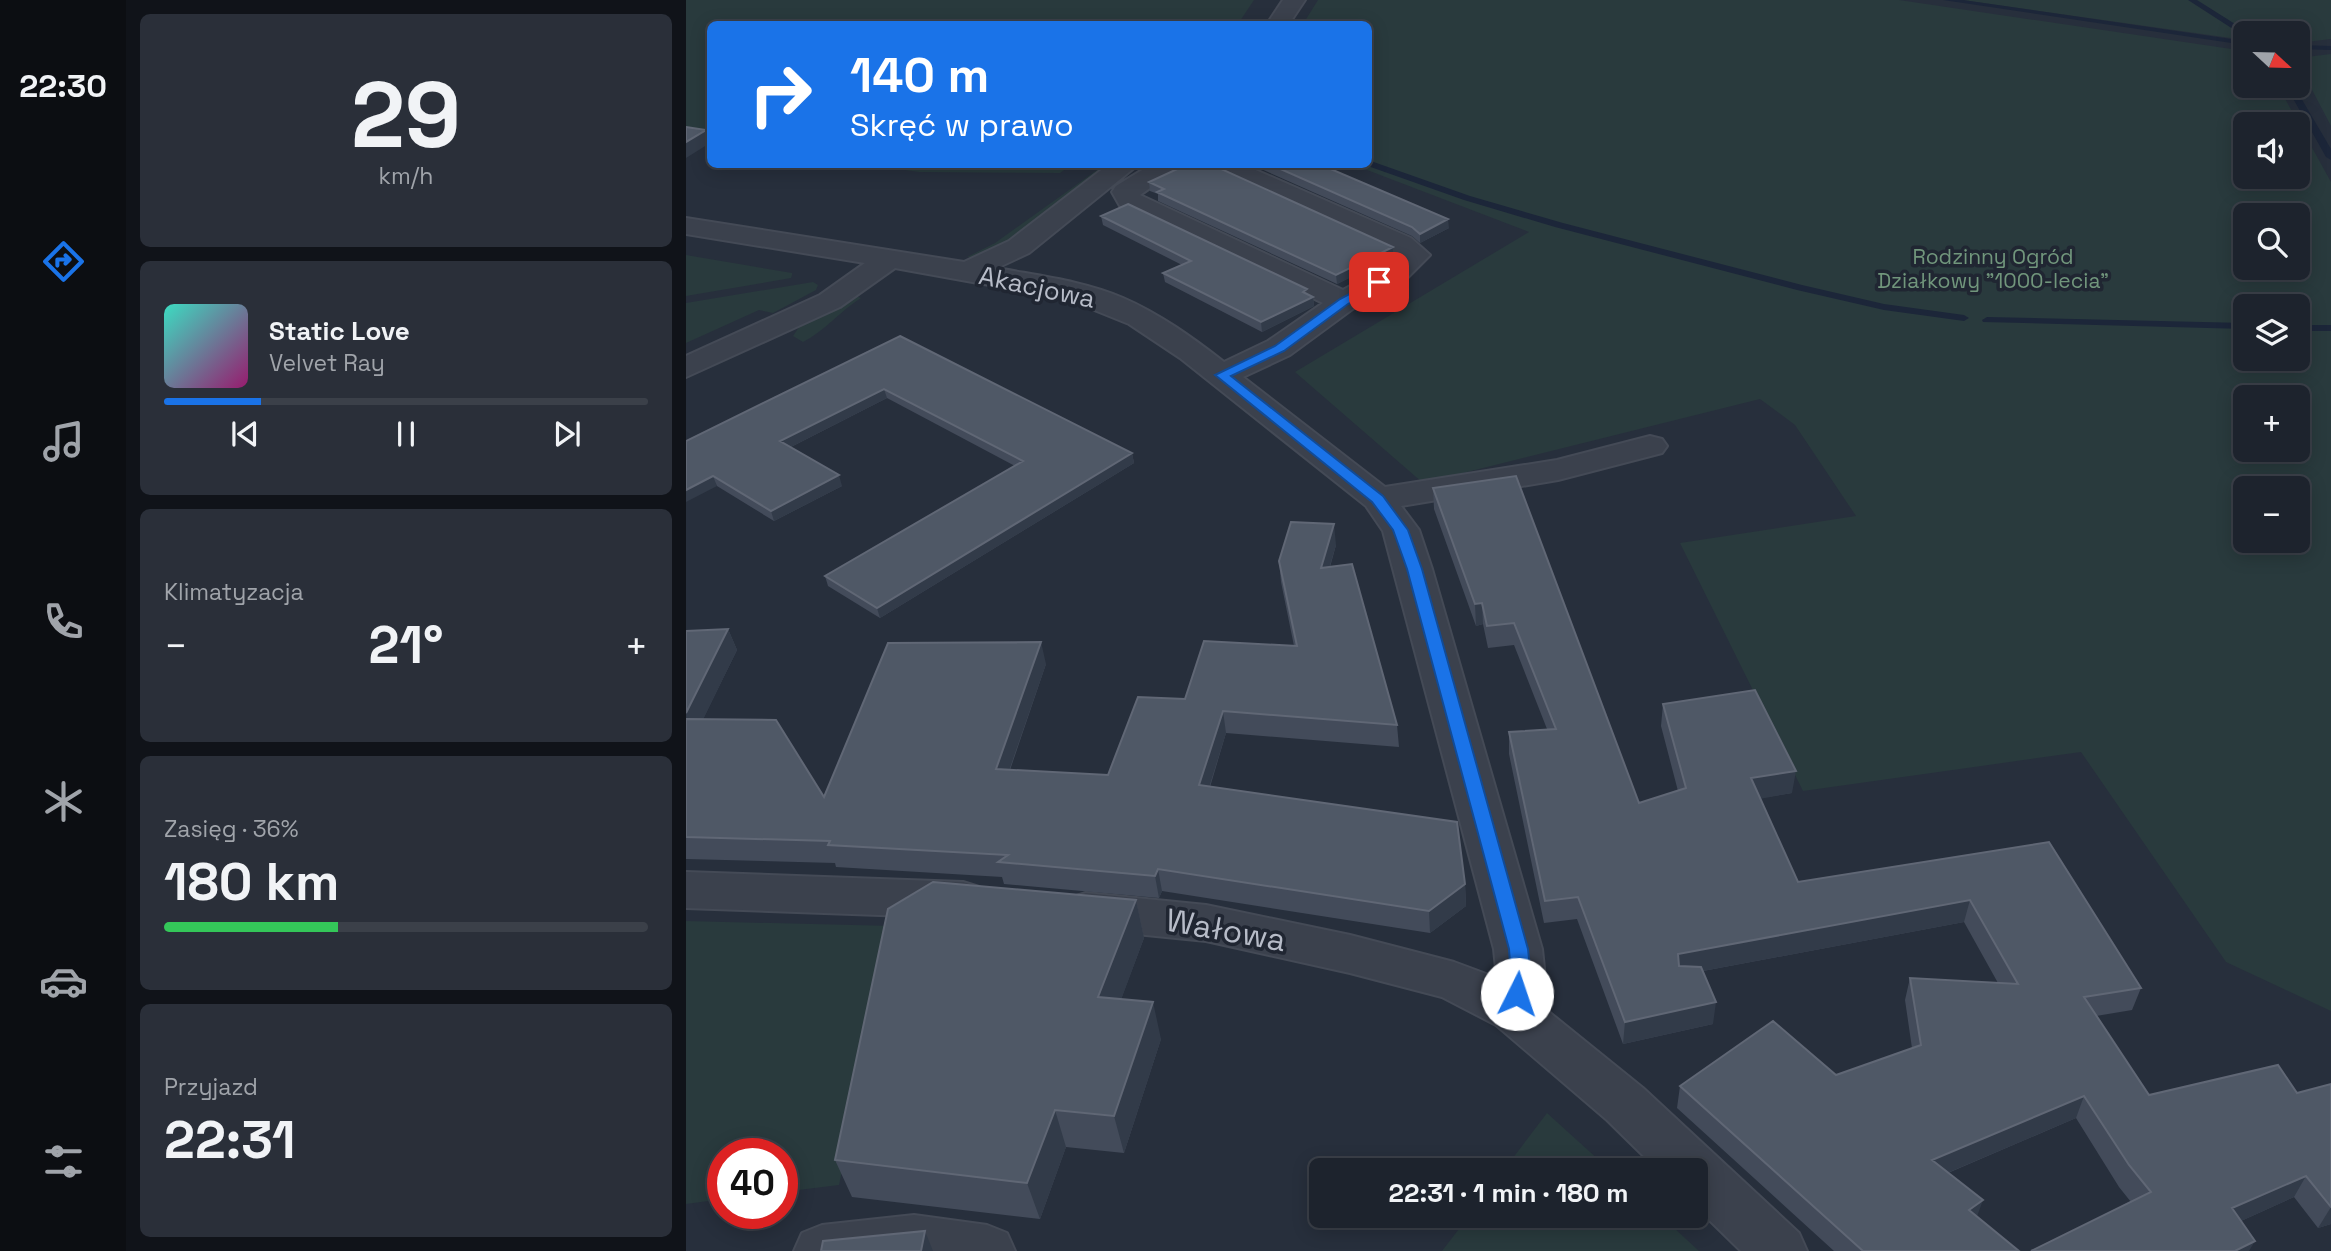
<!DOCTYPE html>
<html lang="pl">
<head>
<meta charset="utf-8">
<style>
  body { margin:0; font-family:"Space Grotesk",sans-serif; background:#2a2f39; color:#f1f3f6; height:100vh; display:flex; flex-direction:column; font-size:26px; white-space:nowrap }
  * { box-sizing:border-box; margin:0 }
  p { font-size:23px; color:#a0a4aa }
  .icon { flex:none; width:38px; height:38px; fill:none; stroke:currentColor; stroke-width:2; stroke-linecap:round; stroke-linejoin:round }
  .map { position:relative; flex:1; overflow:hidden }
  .drawer { display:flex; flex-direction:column; gap:14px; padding:14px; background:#101319; width:560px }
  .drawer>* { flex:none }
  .guide { position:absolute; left:21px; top:21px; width:665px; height:147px; border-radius:10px; box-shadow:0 4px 18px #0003,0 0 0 2px #3b4049; background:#1a73e8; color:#fff; overflow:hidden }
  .needle { width:46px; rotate:112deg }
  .controls { position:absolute; left:1547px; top:21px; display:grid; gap:14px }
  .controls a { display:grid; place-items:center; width:77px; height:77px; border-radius:10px; background:#1d232d; box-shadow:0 4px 18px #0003,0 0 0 2px #3b4049; font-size:35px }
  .speed { position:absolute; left:21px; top:1138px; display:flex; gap:14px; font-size:35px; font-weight:700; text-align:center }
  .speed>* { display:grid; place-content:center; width:91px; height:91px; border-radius:50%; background:#1d232d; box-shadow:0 4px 18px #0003,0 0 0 2px #3b4049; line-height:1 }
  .speed .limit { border:10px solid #d22; background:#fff; color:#111 }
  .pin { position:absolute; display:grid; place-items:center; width:60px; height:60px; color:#fff; margin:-30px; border-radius:14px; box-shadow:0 4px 10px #0006 }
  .me { position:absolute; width:77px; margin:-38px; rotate:4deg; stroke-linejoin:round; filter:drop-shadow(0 0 5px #0008) }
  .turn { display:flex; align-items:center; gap:24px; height:147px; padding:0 28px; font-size:32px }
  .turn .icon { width:91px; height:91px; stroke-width:2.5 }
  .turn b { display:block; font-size:49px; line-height:60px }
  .big { font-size:52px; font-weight:800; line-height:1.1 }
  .drawer .card { flex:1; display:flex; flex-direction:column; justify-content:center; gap:10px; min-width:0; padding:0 24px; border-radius:10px; background:#2a2f39 }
  .drawer .dial { align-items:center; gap:0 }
  .dial b { font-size:91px; line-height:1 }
  .song { display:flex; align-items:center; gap:21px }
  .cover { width:84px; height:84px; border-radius:10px; background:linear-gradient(135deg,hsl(170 70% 55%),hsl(320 70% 35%)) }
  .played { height:7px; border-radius:4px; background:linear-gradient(90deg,#1a73e8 20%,#3b4049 20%) }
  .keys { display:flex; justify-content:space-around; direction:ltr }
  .heat { display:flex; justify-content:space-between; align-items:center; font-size:38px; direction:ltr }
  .charge { height:10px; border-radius:5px; background:linear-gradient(90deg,#34c759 36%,#3b4049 0) }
  .trip { position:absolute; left:623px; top:1158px; width:399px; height:70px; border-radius:10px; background:#1d232d; box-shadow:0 4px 18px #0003,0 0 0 2px #3b4049; font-weight:800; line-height:70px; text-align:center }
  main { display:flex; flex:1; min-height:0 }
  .tabs { display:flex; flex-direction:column; width:126px; justify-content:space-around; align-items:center; background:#0c0e12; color:#a0a4aa }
  .tabs .icon { width:49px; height:49px }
  .tabs .current { color:#1a73e8 }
  .tabs b { font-size:32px; color:#f1f3f6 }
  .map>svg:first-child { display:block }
</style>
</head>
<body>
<main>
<nav class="tabs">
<b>22:30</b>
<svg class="icon current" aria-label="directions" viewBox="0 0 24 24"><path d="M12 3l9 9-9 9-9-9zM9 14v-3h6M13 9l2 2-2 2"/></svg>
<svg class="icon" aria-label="music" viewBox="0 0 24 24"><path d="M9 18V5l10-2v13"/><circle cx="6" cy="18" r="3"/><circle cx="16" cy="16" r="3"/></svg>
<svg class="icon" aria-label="phone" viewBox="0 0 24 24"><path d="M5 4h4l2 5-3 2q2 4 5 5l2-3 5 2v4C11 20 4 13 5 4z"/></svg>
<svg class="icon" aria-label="climate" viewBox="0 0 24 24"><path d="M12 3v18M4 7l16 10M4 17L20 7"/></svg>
<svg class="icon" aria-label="car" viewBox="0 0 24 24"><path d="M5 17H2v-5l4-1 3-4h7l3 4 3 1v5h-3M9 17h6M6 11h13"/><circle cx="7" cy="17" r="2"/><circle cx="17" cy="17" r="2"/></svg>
<svg class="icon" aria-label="filters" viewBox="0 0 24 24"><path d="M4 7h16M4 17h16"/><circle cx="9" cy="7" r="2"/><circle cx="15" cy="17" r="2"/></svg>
</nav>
<section class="drawer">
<div class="card dial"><b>29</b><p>km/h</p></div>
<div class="card">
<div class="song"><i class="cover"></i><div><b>Static Love</b><p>Velvet Ray</p></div></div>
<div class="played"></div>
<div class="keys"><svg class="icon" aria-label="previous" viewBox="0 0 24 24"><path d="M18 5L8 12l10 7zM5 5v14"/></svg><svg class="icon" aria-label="pause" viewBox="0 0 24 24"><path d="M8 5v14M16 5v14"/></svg><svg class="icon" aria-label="next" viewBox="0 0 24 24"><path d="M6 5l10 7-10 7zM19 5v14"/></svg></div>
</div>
<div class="card"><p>Klimatyzacja</p>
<div class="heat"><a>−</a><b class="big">21°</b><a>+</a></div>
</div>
<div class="card"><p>Zasięg · 36%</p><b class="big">180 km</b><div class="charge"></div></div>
<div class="card"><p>Przyjazd</p><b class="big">22:31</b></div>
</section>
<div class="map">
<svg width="1645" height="1251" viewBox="0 0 1645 1251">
  <rect width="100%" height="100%" fill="#272f3c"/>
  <path fill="#293a3d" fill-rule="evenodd" d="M0 0H568L552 24H24V141L0 138Z
    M632 0H1213L1559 51V86H1592L1645 182V1011L1540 962 1395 752 1117 791 994 543 1170 516 1109 425 1074 399 737 483 609 372 843 232 668 165 682 164V24H617ZM1559 124H1612V177H1559ZM1559 215H1612V268H1559ZM1559 306H1612V359H1559ZM1559 397H1612V450H1559ZM1559 488H1612V541H1559Z
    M1276 0H1645V39L1612 43V33H1559V40Z
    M1645 54V126L1612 63V58Z
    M184 165 385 164V165L374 173 233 172Z
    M418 165H433C400 189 320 260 281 257L309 243Z
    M0 255 106 273V275L105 278 0 296Z
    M127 282 132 285 130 290 87 313 73 310 0 343V303Z
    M170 296 175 298C154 311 139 331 117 342L107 336 113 327Z
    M0 921 208 926 153 1185 96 1192V1153H37V1199L0 1204Z
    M861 1113 925 1171H817Z
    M783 1216H975L1013 1251H756Z"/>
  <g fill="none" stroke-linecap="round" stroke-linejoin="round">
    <path fill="#1c2639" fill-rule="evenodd" d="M1257 0H1277L1559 41V45Z
      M1502 0H1511L1557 29 1550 31Z
      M1612 45 1645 46V50L1612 49Z
      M1600 86H1608L1645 149V160L1640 157Z
      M682 160 784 196 877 223 1116 285 1198 304 1278 315 1283 318 1278 321 1198 310 1111 290 869 227 778 200 679 165 682 164Z
      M1301 317 1559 323V329L1297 322 1296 320Z
      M1612 325H1645V331H1612Z"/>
    <defs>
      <path id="minor" d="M597 0H619L603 24H581Z
        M423 164H453L343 253 311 268C353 276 398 281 437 298 474 314 507 338 538 362L582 341 637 303 434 206 426 192 430 186 466 164H498L454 195 657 290 701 266 713 256 524 169 520 164H556L725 238 744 255 721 278 668 308 604 355 557 377 699 487 871 460 964 436 976 439 981 446 976 453 872 480 715 506 733 530 746 569 856 949 859 978 853 1004 957 1088 1113 1233 1121 1251H1055L1010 1207V1171H973L921 1120 810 1025 756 997 664 973 520 941 400 929 384 924 377 911 384 898 400 893 520 905 664 935 768 962 811 978 808 949 697 531 680 506 494 358 443 324 381 299 209 268 154 307 0 377V356L134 295 179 263 0 234V218L278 262 323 241Z
        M0 872 277 882 293 887 300 900 293 913 277 918 0 908Z
        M228 1215 301 1225 321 1233 329 1251H108L116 1233 136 1225Z"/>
    </defs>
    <use href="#minor" stroke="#444a56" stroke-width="4"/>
    <use href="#minor" fill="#3b414d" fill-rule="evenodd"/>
  </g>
  <path fill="#434b5a" d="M564 164H633L763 228 734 243 726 236Z
    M463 182 707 256 651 284 472 201V194L464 191Z
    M415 216 621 294 627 297 628 306 576 332 479 282 477 273 496 265 417 225Z
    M214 336 446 453 448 463 194 618 142 586 139 576 329 466 201 398 105 447 156 486 88 521 31 486 0 441Z
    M747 488 953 803 992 791 975 726 977 704 1106 793 1074 798 1112 882 1363 842 1455 988 1446 1010 1410 1016 1463 1095 1611 1093 1645 1084V1224L1632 1228 1608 1197 1555 1221 1445 1202 1433 1187 1390 1118 1262 1173 1291 1217 1333 1251H1148L991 1108 994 1086 1150 1075 1226 1048 1219 1000 1224 978 1312 983 1278 922 1017 971 1027 1024 937 1044 891 919 858 923 823 754V732L861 729 828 645 802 648 797 624 790 626 748 509Z
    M650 545 644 567 711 725 713 747 540 733 524 787 779 884 780 906 744 933 476 891 473 898 318 884 316 877 150 867 149 863 0 859V631L42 629 51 650 17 719 138 797 360 664 324 770 422 775 499 699 608 646 595 582 593 561Z
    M450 900 458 938 435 999 475 1039 438 1153 380 1147 354 1219 166 1197 149 1160Z"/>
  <path fill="#323b49" d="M20 130 24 143 0 158V142Z
    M762 219 763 228 734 243V234Z
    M707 247V256L651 284 650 275Z
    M627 297 628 306 576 332 575 322Z
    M198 389 201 398 97 451 94 441Z
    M446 453 448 463 194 618 191 608Z
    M153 475 156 486 88 521 85 511Z
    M27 476 31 486 0 502V490Z
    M648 524 650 545 637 589 635 568Z
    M796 603 797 624 790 626 789 604Z
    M42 629 51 650 7 740 0 724V713Z
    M355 642 360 664 316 791 310 769Z
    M537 711 540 733 517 807 513 785Z
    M1110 771 1106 793 1062 801 1065 778Z
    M472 869 476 891 473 898 469 876Z
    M779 884 780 906 744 933 743 911Z
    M450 900 458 938 422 1035 412 997Z
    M1284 900 1278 922 990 976 992 954Z
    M467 1002 475 1039 438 1153 428 1116Z
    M1030 1002 1027 1024 937 1044 939 1022Z
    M1398 1096 1390 1118 1240 1182 1246 1160Z
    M369 1110 380 1147 354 1219 341 1183Z
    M1620 1176 1608 1197 1535 1230 1546 1208Z
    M1297 1200 1289 1222 1283 1210Z
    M1645 1207V1224L1632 1228Z
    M239 1231 247 1251H235Z
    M1569 1241 1563 1251H1549Z"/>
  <path fill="#4f5866" stroke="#606775" stroke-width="2" d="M0 127 20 130 0 142Z
    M502 164H515L526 169 531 167 707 247 650 275 471 192 478 189 463 182Z
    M583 164H633L762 219 734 234 726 227Z
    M442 204 621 289 617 292 627 297 575 322 477 273 505 261 415 216Z
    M214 336 446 453 191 608 139 576 337 461 198 389 94 441 153 475 85 511 27 476 0 490V441Z
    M830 476 953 803 1000 788 977 704 1069 690 1110 771 1065 778 1112 882 1363 842 1455 988 1398 997 1463 1095 1592 1065 1611 1093 1645 1084V1207L1620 1176 1546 1208 1569 1241 1549 1251H1345L1465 1192 1443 1165 1398 1096 1246 1160 1297 1200 1283 1210 1333 1251H1177L994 1086 1087 1021 1150 1075 1235 1045 1224 978 1332 984 1284 900 992 954 993 966 1015 967 1030 1002 939 1022 892 897 859 901 823 732 870 729 828 623 801 626 796 603 789 604 747 488Z
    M605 522 648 524 635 568 666 564 711 725 537 711 513 785 771 822 779 884 743 911 472 869 469 876 312 862 322 855 142 845 144 841 0 837V719L90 720 138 797 202 643 355 642 310 769 422 775 452 697 499 699 518 641 611 646 593 561Z
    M42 629 0 713V631Z
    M247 882 450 900 412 997 467 1002 428 1116 369 1110 341 1183 149 1160 202 909Z
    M239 1231 235 1251H135L137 1241Z"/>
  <path fill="#1a73e8" stroke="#114b97" stroke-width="2" d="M693 278 697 280V285L662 304 598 351 545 376 697 496 722 530 736 569 842 949 845 978 838 1000H824L821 994 825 978 823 949 721 569 707 530 686 502 529 375 589 346 654 299Z"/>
  <g text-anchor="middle" stroke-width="7" stroke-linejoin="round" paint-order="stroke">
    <g font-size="21" fill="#71967c" stroke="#202632">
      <text x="1307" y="264">Rodzinny Ogród<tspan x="1307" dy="24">Działkowy "1000-lecia"</tspan></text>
    </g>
    <g font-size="26" fill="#b7bcc8" stroke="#202632">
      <text transform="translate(351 287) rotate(12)" y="9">Akacjowa</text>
    </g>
    <g font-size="32" fill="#b7bcc8" stroke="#202632">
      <text transform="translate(540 930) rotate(10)" y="11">Wałowa</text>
    </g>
  </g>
</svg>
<div class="controls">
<a><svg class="needle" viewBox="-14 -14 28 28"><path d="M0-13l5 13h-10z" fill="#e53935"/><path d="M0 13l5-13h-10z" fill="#a0a4aa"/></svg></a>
<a><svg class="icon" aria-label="sound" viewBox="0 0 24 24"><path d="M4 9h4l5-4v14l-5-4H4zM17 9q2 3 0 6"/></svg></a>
<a><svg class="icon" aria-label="search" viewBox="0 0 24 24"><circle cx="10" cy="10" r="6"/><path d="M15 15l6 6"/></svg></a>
<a><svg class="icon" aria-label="layers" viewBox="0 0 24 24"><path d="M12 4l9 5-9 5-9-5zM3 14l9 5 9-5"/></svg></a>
<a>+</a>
<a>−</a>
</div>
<div class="speed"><div class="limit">40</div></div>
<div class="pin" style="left:693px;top:282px;background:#d93025"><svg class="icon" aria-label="arrive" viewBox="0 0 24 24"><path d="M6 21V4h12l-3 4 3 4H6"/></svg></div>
<svg class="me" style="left:831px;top:994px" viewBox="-20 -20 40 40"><circle r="19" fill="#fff"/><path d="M0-13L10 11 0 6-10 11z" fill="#1a73e8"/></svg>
<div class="trip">22:31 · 1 min · 180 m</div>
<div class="guide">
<div class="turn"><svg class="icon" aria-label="right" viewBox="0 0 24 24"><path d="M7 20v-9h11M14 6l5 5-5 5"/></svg><div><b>140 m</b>Skręć w prawo</div></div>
</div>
</div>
</main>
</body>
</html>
